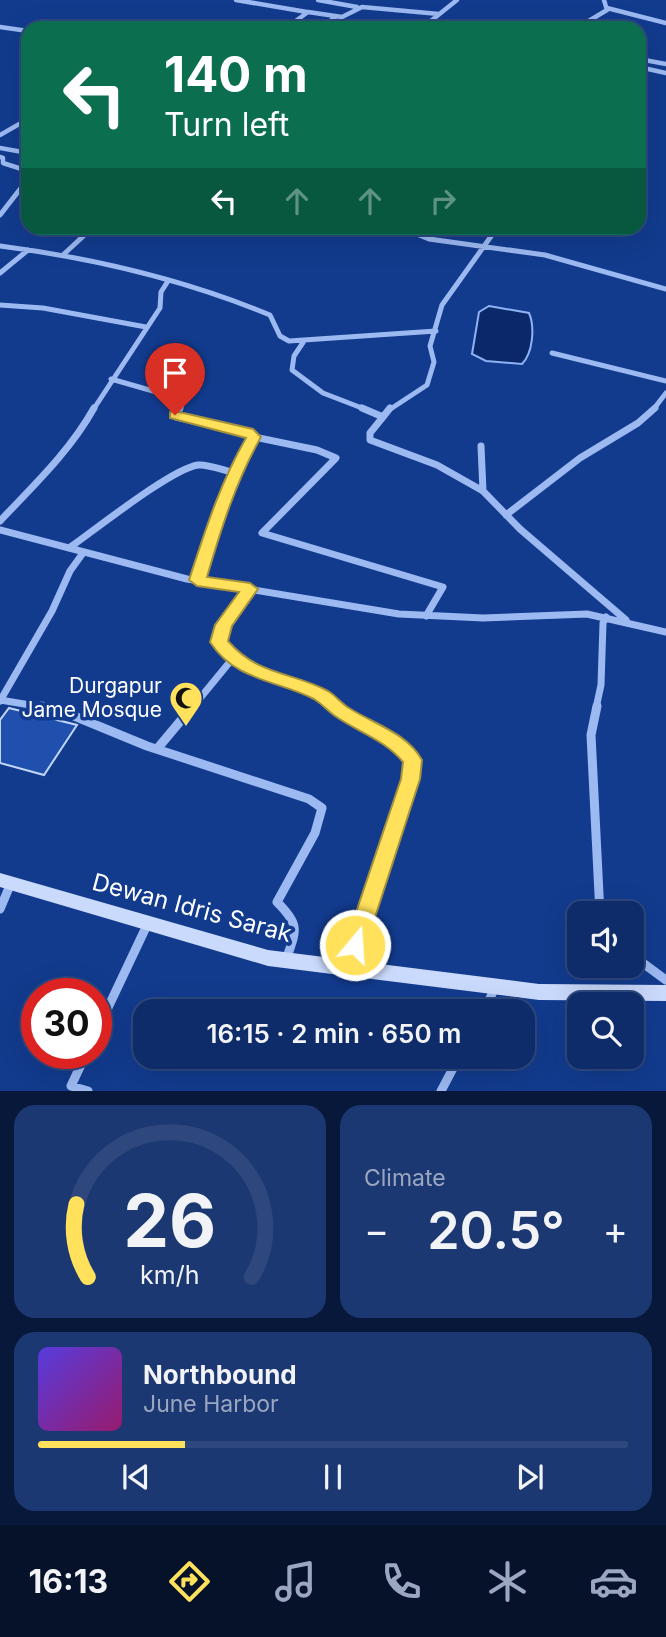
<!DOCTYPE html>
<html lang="en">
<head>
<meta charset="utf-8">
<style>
  body { margin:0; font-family:Inter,sans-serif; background:#1c3872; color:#f1f3f6; height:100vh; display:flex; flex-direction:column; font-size:26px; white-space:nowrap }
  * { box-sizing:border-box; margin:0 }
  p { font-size:23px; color:#9ba7c1 }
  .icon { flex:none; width:38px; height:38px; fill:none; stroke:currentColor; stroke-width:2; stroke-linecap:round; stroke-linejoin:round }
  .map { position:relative; height:1091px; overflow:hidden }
  .panel { display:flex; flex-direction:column; gap:14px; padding:14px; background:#08183a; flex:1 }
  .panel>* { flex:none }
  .banner { position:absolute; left:21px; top:21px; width:625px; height:214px; border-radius:21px; box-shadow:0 7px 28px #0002,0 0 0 2px #2e487e; background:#0b6e4f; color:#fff; overflow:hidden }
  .controls { position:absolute; left:567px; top:901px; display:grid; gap:14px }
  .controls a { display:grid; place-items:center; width:77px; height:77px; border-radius:14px; background:#0e2c6a; box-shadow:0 7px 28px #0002,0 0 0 2px #2e487e; font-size:35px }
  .speed { position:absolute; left:21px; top:978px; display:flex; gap:14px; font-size:35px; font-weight:700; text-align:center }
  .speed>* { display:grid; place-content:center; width:91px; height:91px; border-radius:50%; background:#0e2c6a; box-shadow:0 7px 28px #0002,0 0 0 2px #2e487e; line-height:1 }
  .speed .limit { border:10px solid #d22; background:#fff; color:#111 }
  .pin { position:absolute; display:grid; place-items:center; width:60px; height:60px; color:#fff; margin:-72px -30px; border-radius:50% 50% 50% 0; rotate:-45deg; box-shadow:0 0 7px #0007 }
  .pin .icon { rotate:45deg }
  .me { position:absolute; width:77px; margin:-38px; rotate:18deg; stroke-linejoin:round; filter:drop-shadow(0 0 5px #0008) }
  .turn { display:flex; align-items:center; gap:24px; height:147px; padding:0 28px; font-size:32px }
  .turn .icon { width:91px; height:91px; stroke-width:2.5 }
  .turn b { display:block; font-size:49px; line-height:60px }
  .lanes { display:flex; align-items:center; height:66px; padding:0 28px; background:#0003; justify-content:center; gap:35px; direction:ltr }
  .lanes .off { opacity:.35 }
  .big { font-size:52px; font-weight:600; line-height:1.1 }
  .panel .widget { flex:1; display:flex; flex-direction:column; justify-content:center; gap:10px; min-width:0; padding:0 24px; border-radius:21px; background:#1c3872 }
  .panel .dial { align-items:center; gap:0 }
  .dial svg { height:182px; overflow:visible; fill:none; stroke:#2e487e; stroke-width:7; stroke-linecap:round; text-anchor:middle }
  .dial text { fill:#f1f3f6; stroke:none }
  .song { display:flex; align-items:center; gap:21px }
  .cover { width:84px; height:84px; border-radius:10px; background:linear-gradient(135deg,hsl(250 70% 55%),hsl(320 70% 35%)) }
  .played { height:7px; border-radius:4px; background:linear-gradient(90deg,#ffe15c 25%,#2e487e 25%) }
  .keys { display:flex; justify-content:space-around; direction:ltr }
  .heat { display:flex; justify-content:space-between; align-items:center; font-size:38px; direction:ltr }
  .panel .tiles { flex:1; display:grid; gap:14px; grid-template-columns:1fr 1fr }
  .widget:last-child { grid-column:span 2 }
  .trip { position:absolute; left:133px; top:999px; width:402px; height:70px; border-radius:21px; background:#0e2c6a; box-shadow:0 7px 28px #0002,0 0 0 2px #2e487e; font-weight:600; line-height:70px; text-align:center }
  .tabs { display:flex; height:112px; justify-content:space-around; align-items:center; background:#06122a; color:#9ba7c1 }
  .tabs .icon { width:49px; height:49px }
  .tabs .current { color:#ffe15c }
  .tabs b { font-size:32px; color:#f1f3f6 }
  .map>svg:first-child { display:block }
</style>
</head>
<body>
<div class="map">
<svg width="666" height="1091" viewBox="0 0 666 1091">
  <rect width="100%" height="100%" fill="#123b8e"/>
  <path fill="#0b296a" stroke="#8db2f5" stroke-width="2" d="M489 306 529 313C535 327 533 353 522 364L486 361 472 354 479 312Z"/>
  <path fill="#2050ad" stroke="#c2d6fc" stroke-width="2" d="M9 708 77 725 44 775 0 763V720Z"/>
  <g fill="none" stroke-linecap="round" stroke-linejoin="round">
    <path stroke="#9cb9f1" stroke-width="4.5" d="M236 0 307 12
      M318 0 357 7
      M607 8 666 23
      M0 27 28 31
      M286 28 308 12 342 17 362 7 439 14
      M322 28 335 17
      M422 28 457 0
      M577 28 607 10 604 0
      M639 59 666 64
      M639 67 666 73
      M0 135 28 119
      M0 148 28 153
      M0 157 3 158V163L28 171
      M25 179 28 171"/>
    <path stroke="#9cb9f1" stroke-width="5" d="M0 215 21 188 25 178
      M402 228 429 239 545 255 666 289
      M0 246C93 258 183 279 270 315L280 336 289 341 436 331
      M64 254 91 229 89 228
      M0 273 28 250
      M0 305 43 308 146 327
      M304 341 294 356 292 370 323 393 367 410
      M552 353 666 381
      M111 379 174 397 173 401 181 407 180 410
      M93 410 160 308 161 292 168 281
      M389 410 427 385 434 362 430 346 442 305 497 228
      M653 410 666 393"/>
    <path stroke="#9cb9f1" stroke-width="7" d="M180 408 176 417 248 432 254 437 229 490 197 580
      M362 408 383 417 370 433V440L437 465 483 491 520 529 626 620
      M383 417 390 408
      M254 437 317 450 336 458 262 533 443 587 426 616
      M481 446 483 491
      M506 515 580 458 638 423 655 408
      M0 521C34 485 70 451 94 408
      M0 530 187 579 399 614 483 618 587 614 666 632
      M69 548C95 530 171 469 198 465 209 464 225 471 236 473
      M250 589 224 625 219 642 255 670 319 695 337 708
      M0 700 48 708
      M0 701 52 611 70 571 83 553
      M192 708 233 658
      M596 708 601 685 603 623 606 617"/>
    <path stroke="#9cb9f1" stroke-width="9" d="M41 706 62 711 147 746 309 799 322 808 315 833 277 902C301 926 296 930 286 960
      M334 706 388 738 413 760 411 779 348 968
      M597 706 591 735 600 914
      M157 749 193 706
      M0 909 11 883
      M632 955 666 980
      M484 1012 495 987
      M96 1033 148 923
      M86 1054 71 1086 88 1091
      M441 1091 459 1057"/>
    <path fill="#cadafc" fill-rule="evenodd" d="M0 873 268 950 539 984 666 985V1001L539 1000 268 966 0 887Z"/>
  </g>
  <path fill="#ffe15c" stroke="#a6923c" stroke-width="2" d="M175 411 253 429 261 437C236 481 221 529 207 577L250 583 258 589 232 626 228 641C260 677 291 671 328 691 335 695 341 703 349 708 374 724 407 733 422 760L420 779 366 945 363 952 355 954 348 952 345 945 401 779 403 762C385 740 358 732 335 716 328 711 322 704 314 699 277 680 235 681 210 642L215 625 239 592 197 586 189 580C205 531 220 483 246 438L170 418V412Z"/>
  <defs>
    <symbol id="mosque-pin" viewBox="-11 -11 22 30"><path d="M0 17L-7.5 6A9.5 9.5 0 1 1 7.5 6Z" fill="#ffe15c" stroke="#123b8e"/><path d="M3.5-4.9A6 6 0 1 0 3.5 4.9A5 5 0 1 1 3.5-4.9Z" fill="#111"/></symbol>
  </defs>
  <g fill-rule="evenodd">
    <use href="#mosque-pin" x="167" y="679" width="38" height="52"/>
  </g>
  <g text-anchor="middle" stroke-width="7" stroke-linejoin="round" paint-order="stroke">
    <g font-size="21" fill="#fff" stroke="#123b8e" text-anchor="end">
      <text x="162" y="693">Durgapur<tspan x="162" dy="24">Jame Mosque</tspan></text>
    </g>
    <g font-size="24" fill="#fff" stroke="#123b8e">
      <text transform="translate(192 908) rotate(15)" y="8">Dewan Idris Sarak</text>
    </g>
  </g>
</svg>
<div class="controls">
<a><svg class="icon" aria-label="sound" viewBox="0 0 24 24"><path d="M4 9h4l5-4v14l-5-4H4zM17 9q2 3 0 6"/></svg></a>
<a><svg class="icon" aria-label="search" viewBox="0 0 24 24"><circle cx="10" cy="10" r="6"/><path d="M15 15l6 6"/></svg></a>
</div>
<div class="speed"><div class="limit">30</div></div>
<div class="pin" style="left:175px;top:415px;background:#d93025"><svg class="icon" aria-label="arrive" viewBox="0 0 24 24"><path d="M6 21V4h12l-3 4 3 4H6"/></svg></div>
<svg class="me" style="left:355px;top:945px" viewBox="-20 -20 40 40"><circle r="17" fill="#ffe15c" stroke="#fff" stroke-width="3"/><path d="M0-11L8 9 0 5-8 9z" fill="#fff"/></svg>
<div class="trip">16:15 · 2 min · 650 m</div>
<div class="banner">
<div class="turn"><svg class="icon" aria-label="left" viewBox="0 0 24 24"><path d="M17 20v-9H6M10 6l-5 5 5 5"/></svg><div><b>140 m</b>Turn left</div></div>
<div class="lanes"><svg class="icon" aria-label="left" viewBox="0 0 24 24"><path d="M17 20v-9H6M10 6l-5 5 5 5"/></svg><svg class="icon off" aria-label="ahead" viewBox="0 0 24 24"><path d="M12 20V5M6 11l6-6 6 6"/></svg><svg class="icon off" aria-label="ahead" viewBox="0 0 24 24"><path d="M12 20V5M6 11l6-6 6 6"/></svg><svg class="icon off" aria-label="right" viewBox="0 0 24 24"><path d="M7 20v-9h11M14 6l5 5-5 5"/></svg></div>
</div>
</div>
<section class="panel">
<div class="tiles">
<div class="widget dial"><svg viewBox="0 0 100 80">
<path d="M14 69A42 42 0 1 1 86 69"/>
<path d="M14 69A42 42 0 0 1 9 37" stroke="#ffe15c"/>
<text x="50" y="56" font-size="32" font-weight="700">26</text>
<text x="50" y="72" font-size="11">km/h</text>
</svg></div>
<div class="widget"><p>Climate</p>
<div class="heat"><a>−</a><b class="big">20.5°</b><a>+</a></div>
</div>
<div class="widget">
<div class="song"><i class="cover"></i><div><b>Northbound</b><p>June Harbor</p></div></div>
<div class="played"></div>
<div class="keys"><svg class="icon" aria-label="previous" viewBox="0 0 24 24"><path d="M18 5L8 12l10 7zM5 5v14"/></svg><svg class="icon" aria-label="pause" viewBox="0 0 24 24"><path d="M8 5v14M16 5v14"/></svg><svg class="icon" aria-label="next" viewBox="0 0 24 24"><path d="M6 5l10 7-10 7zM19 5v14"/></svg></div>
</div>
</div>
</section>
<nav class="tabs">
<b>16:13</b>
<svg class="icon current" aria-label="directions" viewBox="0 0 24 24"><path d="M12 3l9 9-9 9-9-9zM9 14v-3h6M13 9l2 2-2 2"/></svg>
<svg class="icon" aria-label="music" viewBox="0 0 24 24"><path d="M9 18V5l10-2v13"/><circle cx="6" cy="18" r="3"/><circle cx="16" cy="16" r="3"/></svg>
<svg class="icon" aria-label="phone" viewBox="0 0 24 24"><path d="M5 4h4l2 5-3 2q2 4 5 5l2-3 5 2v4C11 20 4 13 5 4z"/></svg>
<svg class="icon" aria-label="climate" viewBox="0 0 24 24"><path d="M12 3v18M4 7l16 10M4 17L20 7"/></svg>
<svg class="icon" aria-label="car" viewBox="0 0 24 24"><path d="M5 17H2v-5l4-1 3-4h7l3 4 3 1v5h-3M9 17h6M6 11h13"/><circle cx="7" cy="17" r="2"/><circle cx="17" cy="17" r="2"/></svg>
</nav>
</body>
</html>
